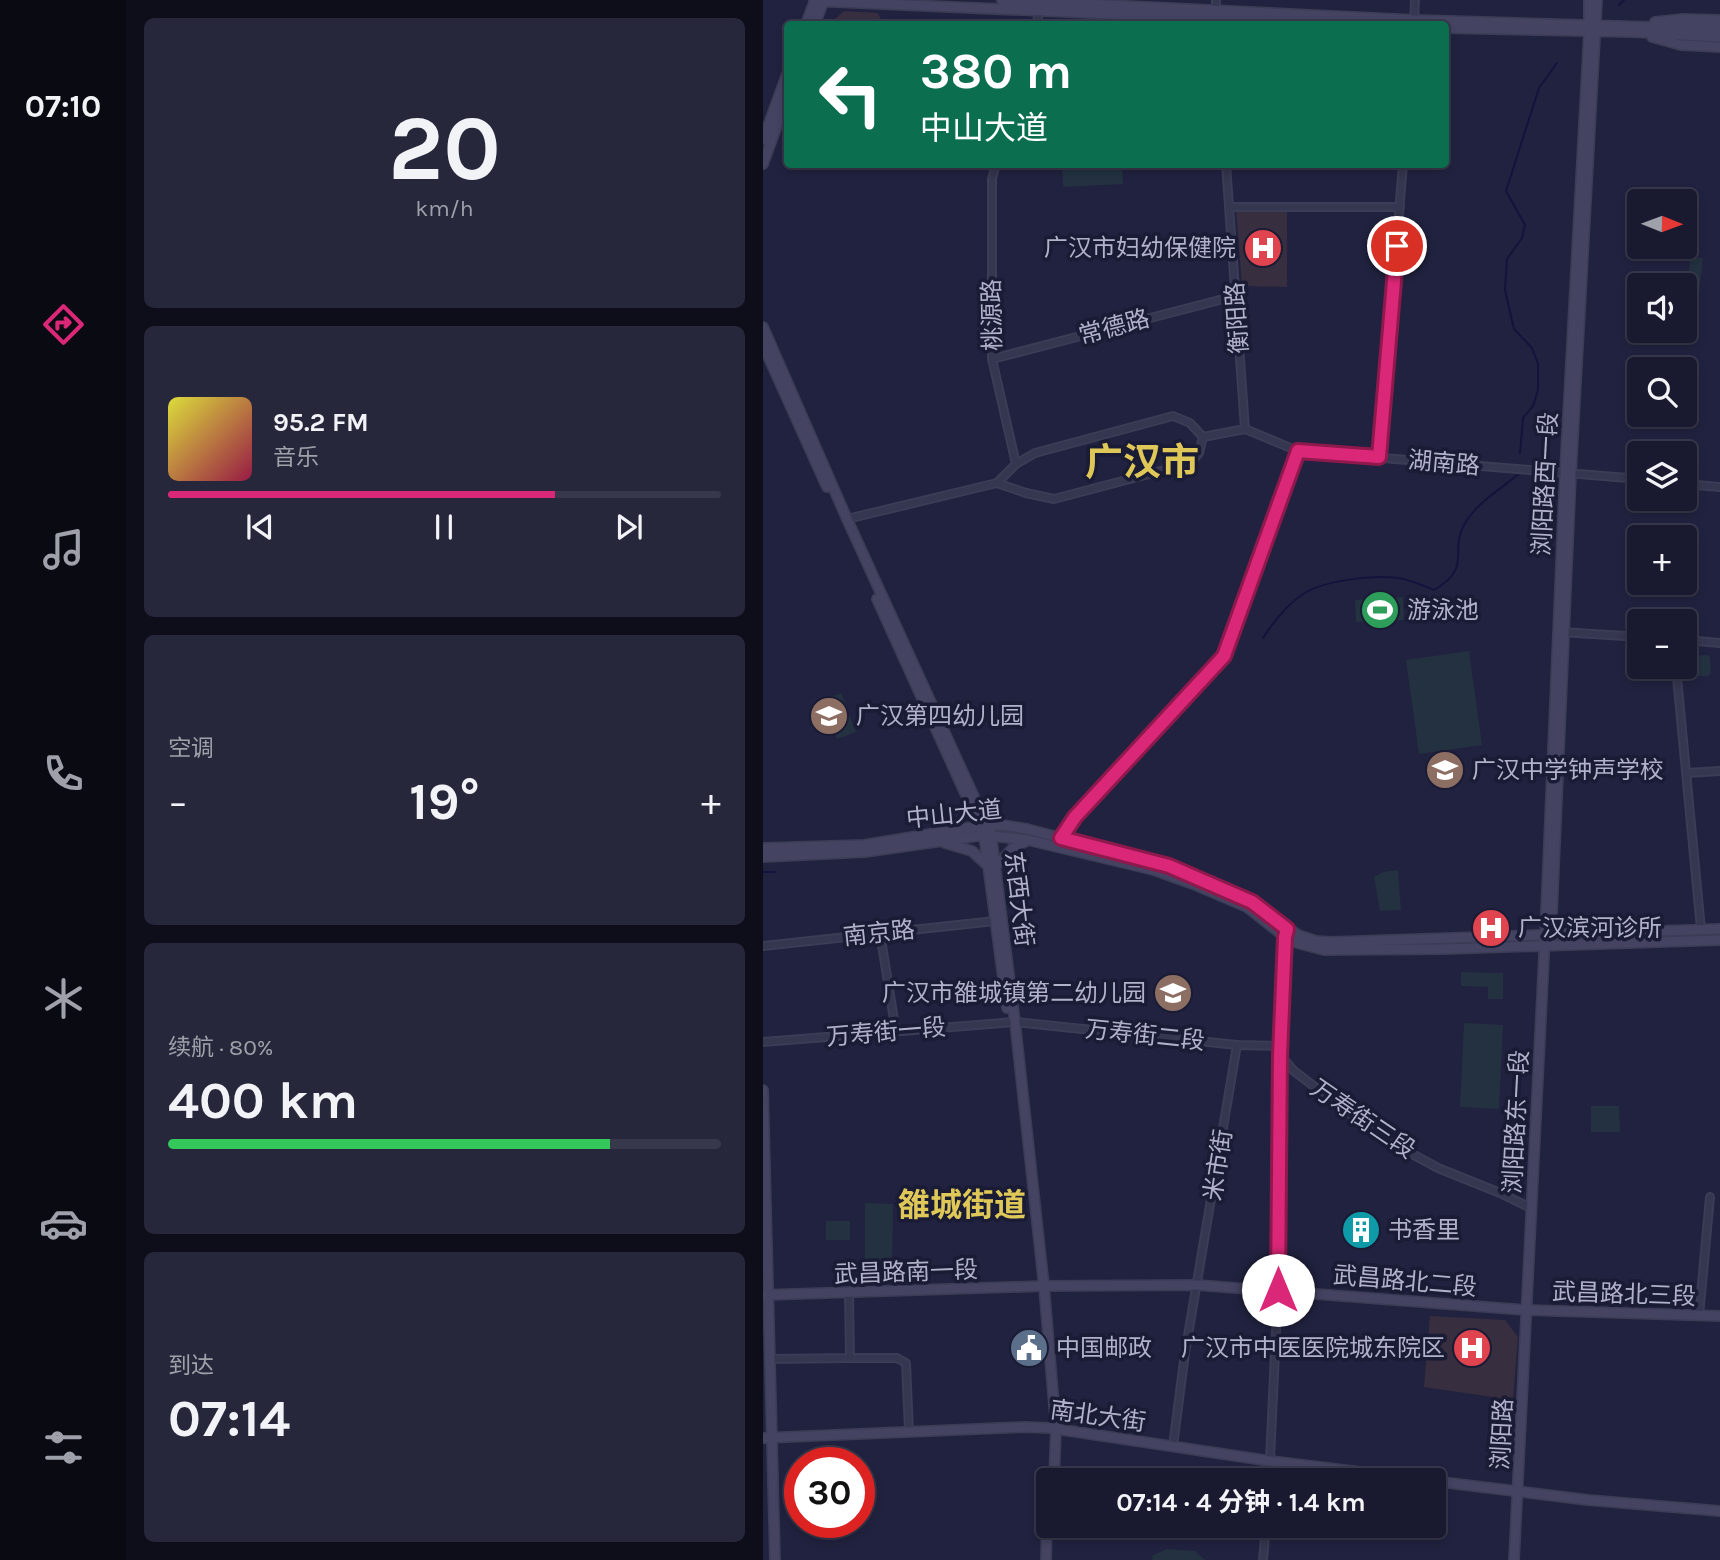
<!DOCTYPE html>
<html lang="zh">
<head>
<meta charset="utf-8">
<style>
  body { margin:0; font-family:Karla,"Noto Sans SC",sans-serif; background:#26273b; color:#f1f3f6; height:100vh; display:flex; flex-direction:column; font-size:26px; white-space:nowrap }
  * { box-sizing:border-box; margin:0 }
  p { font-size:23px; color:#9fa1aa }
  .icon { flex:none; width:38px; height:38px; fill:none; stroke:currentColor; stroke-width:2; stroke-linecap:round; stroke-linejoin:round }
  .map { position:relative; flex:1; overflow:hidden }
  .side { display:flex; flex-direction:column; gap:18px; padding:18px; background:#0e0e1a; width:637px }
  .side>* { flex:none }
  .top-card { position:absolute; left:21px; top:21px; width:665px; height:147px; border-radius:7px; box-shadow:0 4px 10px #0003,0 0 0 2px #37384b; background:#0b6e4f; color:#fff; overflow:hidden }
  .needle { width:46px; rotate:91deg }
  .controls { position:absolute; left:864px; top:189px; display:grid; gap:14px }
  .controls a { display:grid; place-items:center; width:70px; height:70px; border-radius:7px; background:#191a2f; box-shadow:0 4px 10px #0003,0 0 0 2px #37384b; font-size:35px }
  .speed { position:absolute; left:21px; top:1447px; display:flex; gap:14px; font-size:35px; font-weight:700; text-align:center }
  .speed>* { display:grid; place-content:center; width:91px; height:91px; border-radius:50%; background:#191a2f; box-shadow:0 4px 10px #0003,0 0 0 2px #37384b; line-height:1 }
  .speed .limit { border:10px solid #d22; background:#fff; color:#111 }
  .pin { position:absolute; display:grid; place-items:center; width:60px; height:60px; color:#fff; margin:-30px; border:4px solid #fff; border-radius:50%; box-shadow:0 2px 7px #0007 }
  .me { position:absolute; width:77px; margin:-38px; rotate:0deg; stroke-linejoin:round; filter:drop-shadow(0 0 5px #0008) }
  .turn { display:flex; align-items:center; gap:24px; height:147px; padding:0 21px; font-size:32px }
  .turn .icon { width:91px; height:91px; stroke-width:2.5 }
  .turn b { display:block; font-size:49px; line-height:60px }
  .big { font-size:52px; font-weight:700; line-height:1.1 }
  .side .widget { flex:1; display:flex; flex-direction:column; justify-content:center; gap:10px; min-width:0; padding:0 24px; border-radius:10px; background:#26273b }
  .side .dial { align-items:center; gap:0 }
  .dial b { font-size:91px; line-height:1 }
  .song { display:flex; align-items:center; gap:21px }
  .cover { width:84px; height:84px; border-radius:10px; background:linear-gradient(135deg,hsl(60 70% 55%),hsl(340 70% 35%)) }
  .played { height:7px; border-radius:4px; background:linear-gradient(90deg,#db2777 70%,#37384b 70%) }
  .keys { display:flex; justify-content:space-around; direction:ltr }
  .heat { display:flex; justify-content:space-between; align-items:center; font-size:38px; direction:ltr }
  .charge { height:10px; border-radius:5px; background:linear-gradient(90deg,#34c759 80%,#37384b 0) }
  .trip { position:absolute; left:273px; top:1468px; width:410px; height:70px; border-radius:7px; background:#191a2f; box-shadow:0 4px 10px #0003,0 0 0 2px #37384b; font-weight:700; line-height:70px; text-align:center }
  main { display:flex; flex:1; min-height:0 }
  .tab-bar { display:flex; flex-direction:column; width:126px; justify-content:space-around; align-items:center; background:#0a0a13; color:#9fa1aa }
  .tab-bar .icon { width:49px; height:49px }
  .tab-bar .current { color:#db2777 }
  .tab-bar b { font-size:32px; color:#f1f3f6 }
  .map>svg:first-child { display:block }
</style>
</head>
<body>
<main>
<nav class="tab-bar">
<b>07:10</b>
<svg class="icon current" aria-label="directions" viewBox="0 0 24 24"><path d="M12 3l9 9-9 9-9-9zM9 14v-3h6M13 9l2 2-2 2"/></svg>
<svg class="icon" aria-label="music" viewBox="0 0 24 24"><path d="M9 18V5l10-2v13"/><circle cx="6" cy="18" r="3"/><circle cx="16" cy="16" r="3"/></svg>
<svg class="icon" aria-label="phone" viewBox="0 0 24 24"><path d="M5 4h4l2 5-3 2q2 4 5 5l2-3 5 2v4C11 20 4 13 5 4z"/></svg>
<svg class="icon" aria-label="climate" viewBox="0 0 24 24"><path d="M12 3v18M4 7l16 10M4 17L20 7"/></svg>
<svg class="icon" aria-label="car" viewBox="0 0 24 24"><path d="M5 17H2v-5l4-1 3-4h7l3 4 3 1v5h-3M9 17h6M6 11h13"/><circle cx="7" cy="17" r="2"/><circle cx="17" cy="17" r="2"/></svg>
<svg class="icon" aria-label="filters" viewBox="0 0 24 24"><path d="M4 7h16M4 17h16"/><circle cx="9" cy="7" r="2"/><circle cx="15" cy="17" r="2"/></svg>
</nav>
<section class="side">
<div class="widget dial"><b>20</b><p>km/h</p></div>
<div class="widget">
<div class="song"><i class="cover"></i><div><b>95.2 FM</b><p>音乐</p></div></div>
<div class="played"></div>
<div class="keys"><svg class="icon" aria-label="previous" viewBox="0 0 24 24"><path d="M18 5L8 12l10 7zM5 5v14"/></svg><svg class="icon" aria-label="pause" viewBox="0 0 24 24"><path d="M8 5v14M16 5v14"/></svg><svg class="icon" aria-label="next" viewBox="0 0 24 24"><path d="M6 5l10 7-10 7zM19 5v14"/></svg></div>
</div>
<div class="widget"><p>空调</p>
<div class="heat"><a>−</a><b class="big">19°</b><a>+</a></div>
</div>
<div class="widget"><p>续航 · 80%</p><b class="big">400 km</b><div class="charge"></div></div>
<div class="widget"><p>到达</p><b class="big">07:14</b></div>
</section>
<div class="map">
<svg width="957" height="1560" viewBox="0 0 957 1560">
  <rect width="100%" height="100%" fill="#21223f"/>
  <path fill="#372e3f" d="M81 11 115 13 120 24H66Z
    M473 210 524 211V287L479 286Z
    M667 1316 742 1320 755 1337 750 1400 661 1387Z"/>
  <path fill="#233140" d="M299 165H359L360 184 300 187Z
    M927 257 940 258 936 295 924 294Z
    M640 597 641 620 593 622 592 600Z
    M706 651 719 745 656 754 643 660Z
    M944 655 947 657 948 673 945 676H933L929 673V656Z
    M78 693 93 732 74 739 59 700Z
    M635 870 638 910 617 911 611 877 620 872Z
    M698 972 740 973V999H725V987L698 986Z
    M701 1023 740 1025 736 1109 697 1107Z
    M828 1106H856L857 1132H828Z
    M102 1203 130 1204 129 1265 102 1264Z
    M63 1221H87V1240H63Z
    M404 1549 432 1551 442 1560H389L390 1555Z"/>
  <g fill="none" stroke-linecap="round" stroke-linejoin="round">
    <path stroke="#13143e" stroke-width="2" d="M856 5 861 0
      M757 453 760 418 770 406 775 390V364L769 348 751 329 742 290 744 259 759 238 762 225 743 191 776 88 794 63
      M500 638C511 621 523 605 540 594 562 580 609 575 635 578 648 580 659 585 671 590 710 567 686 553 701 525 712 504 739 488 757 473
      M0 872H12"/>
    <defs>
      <path id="street" d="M453 0V24
        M273 24 277 11
        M651 24 652 0
        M233 164 229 179V359L253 464
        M463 164 482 429
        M466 207H637
        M229 359 472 296
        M616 457 640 164
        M234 483 253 464 272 453 410 416 427 423 440 437
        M922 484 957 487
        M84 519 234 483 263 493 291 499 428 463 436 453 440 437 482 429 535 451 877 479
        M798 632 877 637
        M922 640 957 643
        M913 667 938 929
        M924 773 957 771
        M298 838 312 817 461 656 535 451
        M117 933 133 1032
        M0 946 232 921
        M0 1042 252 1022 474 1045 517 1046
        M517 1055 531 1071 616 1136 675 1168 737 1193 768 1208
        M86 1294 87 1358H134L143 1363 146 1431
        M936 1316 947 1197
        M8 1359 87 1358
        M410 1446 422 1353 474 1045
        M506 1480 515 1290 517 1046 523 933
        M500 1560 503 1526"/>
      <path id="secondary" d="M239 0 652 20 957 29
        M51 1 580 24
        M892 22 920 19 957 20
        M43 24 52 0
        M52 24 61 0
        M682 28 870 32 957 37
        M889 37 918 45 957 47
        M0 140 24 74
        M0 164 24 98
        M0 327 84 519 228 834 252 1022 281 1286 293 1429 291 1480
        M0 345 64 487
        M114 599 221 835 244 1008
        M182 843 209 851 224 865
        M0 848 101 845 216 826 239 825 264 829 406 866 489 902 535 935 553 941 569 942 957 929
        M0 857 102 852 221 835 265 840 391 870 430 884 484 907 522 937 534 943 561 950 681 949 957 940
        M232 867 249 849 265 840
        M788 936 808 473 834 0
        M0 1090 12 1560
        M0 1295 281 1286 434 1285 764 1310 957 1316
        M0 1438 262 1427 287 1428 507 1461 663 1480
        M670 1481 825 1500 957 1511
        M283 1560 285 1483
        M751 1560 782 936 802 472 826 33V0"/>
    </defs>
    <use href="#street" stroke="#3b3c55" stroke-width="10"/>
    <use href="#secondary" stroke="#3b3c55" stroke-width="12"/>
    <use href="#street" stroke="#35364f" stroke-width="6"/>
    <use href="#secondary" stroke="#444362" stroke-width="9"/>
  </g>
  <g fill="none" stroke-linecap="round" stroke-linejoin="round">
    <defs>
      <path id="route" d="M515 1290 517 1055 522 937 524 929 489 902 406 866 298 838 312 817 461 656 535 451 616 457 634 246"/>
    </defs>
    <use href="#route" stroke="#8e194d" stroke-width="18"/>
    <use href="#route" stroke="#db2777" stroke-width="12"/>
  </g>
  <defs>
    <symbol id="hospital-disc" viewBox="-11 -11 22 22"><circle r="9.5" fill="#e0444e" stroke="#1a1b34"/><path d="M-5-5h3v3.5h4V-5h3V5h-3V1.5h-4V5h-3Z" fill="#fff"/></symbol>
    <symbol id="stadium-disc" viewBox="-11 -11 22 22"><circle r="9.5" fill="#2e9e5b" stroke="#1a1b34"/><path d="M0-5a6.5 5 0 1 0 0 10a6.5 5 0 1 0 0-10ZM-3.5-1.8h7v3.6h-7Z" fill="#fff"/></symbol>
    <symbol id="school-disc" viewBox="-11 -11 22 22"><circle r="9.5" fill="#8d6e63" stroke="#1a1b34"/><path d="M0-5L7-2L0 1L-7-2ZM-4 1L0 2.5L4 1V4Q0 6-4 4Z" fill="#fff"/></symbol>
    <symbol id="building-disc" viewBox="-11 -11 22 22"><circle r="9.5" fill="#0f9aa8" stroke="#1a1b34"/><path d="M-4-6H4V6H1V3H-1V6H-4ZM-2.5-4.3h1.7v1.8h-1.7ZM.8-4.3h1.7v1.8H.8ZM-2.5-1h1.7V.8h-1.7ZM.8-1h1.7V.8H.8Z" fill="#fff"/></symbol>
    <symbol id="civic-disc" viewBox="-11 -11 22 22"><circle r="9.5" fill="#5c6f8a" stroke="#1a1b34"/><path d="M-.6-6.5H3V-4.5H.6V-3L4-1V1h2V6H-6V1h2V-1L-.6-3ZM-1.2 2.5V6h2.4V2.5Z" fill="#fff"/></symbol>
  </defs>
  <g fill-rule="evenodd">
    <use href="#hospital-disc" x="478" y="226" width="44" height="44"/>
    <use href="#stadium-disc" x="595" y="588" width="44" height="44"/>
    <use href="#school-disc" x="44" y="694" width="44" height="44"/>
    <use href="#school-disc" x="660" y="748" width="44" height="44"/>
    <use href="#hospital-disc" x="706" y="906" width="44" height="44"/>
    <use href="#school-disc" x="388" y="971" width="44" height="44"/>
    <use href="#building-disc" x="576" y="1208" width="44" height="44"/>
    <use href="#civic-disc" x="244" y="1326" width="44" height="44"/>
    <use href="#hospital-disc" x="687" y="1326" width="44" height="44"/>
  </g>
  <g text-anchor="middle" stroke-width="7" stroke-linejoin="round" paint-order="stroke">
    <g font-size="24" fill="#b1b1ca" stroke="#1a1b34" text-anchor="start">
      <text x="473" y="256" text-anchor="end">广汉市妇幼保健院</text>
      <text x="644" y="618">游泳池</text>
      <text x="93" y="724">广汉第四幼儿园</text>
      <text x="709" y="778">广汉中学钟声学校</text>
      <text x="755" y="936">广汉滨河诊所</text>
      <text x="383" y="1001" text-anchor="end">广汉市雒城镇第二幼儿园</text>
      <text x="625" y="1238">书香里</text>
      <text x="293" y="1356">中国邮政</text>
      <text x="682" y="1356" text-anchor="end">广汉市中医医院城东院区</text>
    </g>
    <g font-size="24" fill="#b1b1ca" stroke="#1a1b34">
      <text transform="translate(229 315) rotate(-91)" y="8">桃源路</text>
      <text transform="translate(474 318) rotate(-94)" y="8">衡阳路</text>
      <text transform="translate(351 327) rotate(-15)" y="8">常德路</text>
      <text transform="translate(681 463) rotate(5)" y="8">湖南路</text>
      <text transform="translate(782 484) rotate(-87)" y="8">浏阳路西一段</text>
      <text transform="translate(191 814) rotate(-6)" y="8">中山大道</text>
      <text transform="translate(256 899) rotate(83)" y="8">东西大街</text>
      <text transform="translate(116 933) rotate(-6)" y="8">南京路</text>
      <text transform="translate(123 1032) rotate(-5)" y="8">万寿街一段</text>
      <text transform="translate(382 1035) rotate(6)" y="8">万寿街二段</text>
      <text transform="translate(600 1119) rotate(34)" y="8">万寿街三段</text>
      <text transform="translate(753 1122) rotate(-87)" y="8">浏阳路东一段</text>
      <text transform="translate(455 1165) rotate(-81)" y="8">米市街</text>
      <text transform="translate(143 1272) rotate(-2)" y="8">武昌路南一段</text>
      <text transform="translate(642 1281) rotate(5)" y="8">武昌路北二段</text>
      <text transform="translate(861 1294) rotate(2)" y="8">武昌路北三段</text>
      <text transform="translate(335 1416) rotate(8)" y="8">南北大街</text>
      <text transform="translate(739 1434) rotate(-87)" y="8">浏阳路</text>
    </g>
    <g font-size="32" font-weight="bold" fill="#dfc857" stroke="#1a1b34">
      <text x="199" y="1216">雒城街道</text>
    </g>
    <g font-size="38" font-weight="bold" fill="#dfc857" stroke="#1a1b34">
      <text x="379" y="475">广汉市</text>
    </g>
  </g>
</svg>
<div class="controls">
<a><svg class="needle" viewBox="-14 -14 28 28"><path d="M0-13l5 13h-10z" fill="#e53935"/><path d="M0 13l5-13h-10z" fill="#9fa1aa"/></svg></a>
<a><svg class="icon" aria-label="sound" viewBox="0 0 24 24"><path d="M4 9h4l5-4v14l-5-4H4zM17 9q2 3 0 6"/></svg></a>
<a><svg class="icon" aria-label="search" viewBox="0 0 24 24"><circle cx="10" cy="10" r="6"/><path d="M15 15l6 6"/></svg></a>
<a><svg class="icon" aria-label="layers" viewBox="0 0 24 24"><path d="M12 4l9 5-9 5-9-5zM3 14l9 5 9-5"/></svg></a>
<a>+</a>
<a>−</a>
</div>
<div class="speed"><div class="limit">30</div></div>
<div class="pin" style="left:634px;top:246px;background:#d93025"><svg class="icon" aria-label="arrive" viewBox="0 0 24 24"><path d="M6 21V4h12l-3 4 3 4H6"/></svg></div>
<svg class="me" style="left:515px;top:1290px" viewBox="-20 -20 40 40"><circle r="19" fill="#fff"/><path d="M0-13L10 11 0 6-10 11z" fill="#db2777"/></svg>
<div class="trip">07:14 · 4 分钟 · 1.4 km</div>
<div class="top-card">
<div class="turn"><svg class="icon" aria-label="left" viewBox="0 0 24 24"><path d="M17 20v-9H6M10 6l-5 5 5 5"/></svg><div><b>380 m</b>中山大道</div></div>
</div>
</div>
</main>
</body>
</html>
